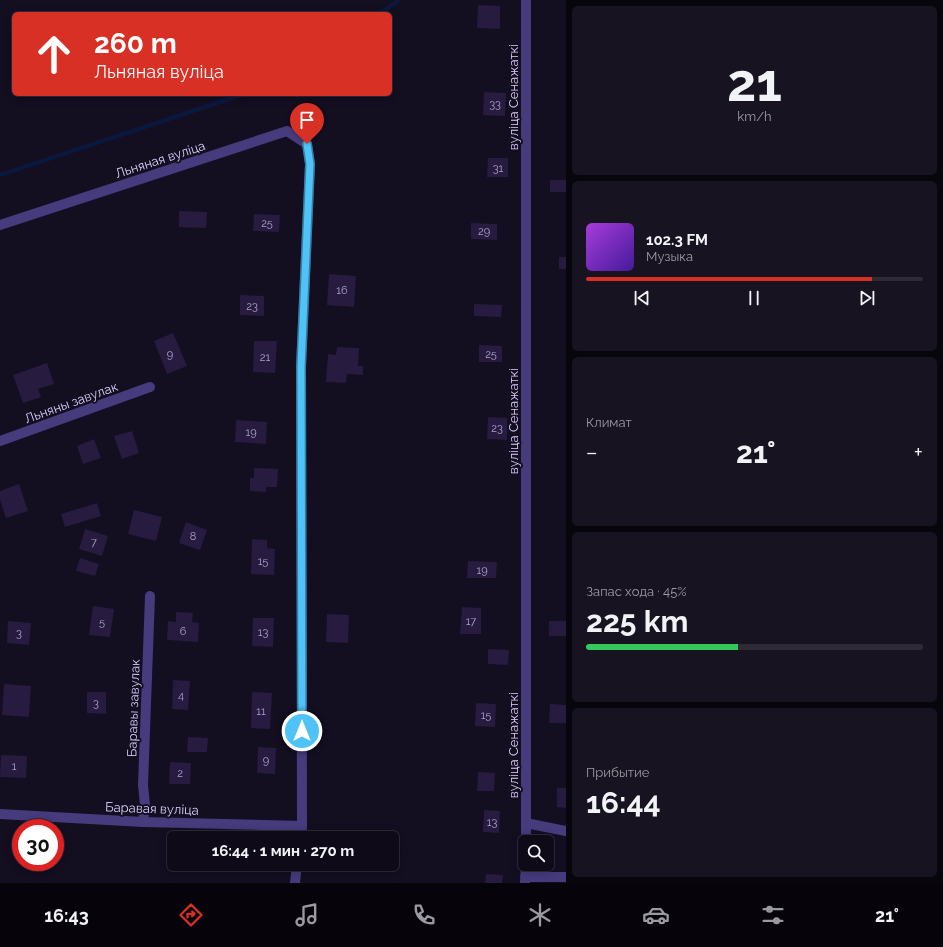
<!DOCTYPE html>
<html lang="ru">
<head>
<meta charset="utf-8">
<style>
  body { margin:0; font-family:Raleway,sans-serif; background:#171321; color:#f1f3f6; height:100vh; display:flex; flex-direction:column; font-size:15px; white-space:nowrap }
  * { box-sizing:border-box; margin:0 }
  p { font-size:13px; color:#9b9aa2 }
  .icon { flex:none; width:22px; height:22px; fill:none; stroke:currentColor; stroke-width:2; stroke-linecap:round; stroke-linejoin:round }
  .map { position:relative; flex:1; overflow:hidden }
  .side { display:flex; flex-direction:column; gap:6px; padding:6px; background:#08060d; width:377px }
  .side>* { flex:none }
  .banner { position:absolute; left:12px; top:12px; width:380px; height:84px; border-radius:6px; box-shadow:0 2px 10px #0003,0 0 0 1px #2e2b37; background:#d93025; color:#fff; overflow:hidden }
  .buttons { position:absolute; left:518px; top:835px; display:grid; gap:8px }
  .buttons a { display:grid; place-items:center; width:36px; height:36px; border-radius:6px; background:#0e0a18; box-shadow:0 2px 10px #0003,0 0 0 1px #2e2b37; font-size:20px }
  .speed { position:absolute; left:12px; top:819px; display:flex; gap:8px; font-size:20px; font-weight:700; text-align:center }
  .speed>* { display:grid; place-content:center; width:52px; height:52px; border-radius:50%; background:#0e0a18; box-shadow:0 2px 10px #0003,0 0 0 1px #2e2b37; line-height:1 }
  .speed .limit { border:6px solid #d22; background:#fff; color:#111 }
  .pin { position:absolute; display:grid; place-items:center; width:34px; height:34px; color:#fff; margin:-41px -17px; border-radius:50% 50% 50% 0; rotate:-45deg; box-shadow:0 0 4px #0007 }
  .pin .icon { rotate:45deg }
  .me { position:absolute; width:44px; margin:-22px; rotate:0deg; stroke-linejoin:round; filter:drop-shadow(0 0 3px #0008) }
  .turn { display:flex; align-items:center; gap:14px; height:84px; padding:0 16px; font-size:18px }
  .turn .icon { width:52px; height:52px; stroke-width:2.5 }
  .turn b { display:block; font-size:28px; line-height:34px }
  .big { font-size:30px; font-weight:700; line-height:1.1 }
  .side .card { flex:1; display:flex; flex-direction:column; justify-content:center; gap:6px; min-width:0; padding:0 14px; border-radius:6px; background:#171321 }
  .side .dial { align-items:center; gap:0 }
  .dial b { font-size:52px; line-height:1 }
  .song { display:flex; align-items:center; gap:12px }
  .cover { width:48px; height:48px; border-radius:6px; background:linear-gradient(135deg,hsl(280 70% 55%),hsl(260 70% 35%)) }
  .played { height:4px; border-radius:2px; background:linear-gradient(90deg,#d93025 85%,#2e2b37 85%) }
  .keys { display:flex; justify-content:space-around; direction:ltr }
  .heat { display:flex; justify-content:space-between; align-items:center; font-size:22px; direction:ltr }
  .charge { height:6px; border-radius:3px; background:linear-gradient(90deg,#34c759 45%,#2e2b37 0) }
  .trip { position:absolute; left:167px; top:831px; width:232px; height:40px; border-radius:6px; background:#0e0a18; box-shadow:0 2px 10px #0003,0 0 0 1px #2e2b37; font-weight:700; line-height:40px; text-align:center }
  .tabs { display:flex; height:64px; justify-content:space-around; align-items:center; background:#06040a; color:#9b9aa2 }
  .tabs .icon { width:28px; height:28px }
  .tabs .on { color:#d93025 }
  .tabs b { font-size:18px; color:#f1f3f6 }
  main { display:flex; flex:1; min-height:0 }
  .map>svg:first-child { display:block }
</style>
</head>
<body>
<main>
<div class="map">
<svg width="566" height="883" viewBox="0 0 566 883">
  <rect width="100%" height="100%" fill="#130e20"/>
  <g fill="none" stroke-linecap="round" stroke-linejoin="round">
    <path stroke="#0b173b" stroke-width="4.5" d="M379 14 399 0
      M0 175 244 94"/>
  </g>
  <path fill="#271b40" d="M478 5 500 6V29L477 28Z
    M484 92 506 93 505 116 483 115Z
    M488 158H508V177H487Z
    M550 180H566V192H550Z
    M179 211 207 212 206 228 179 227Z
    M254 214 280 215 279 232 253 231Z
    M471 223 497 224V240L471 239Z
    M559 257H566V269H559Z
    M329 274 356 276 354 307 327 305Z
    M240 295 264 296V316L240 315Z
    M474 304 502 305 501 317 474 316Z
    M173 333 187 366 167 374 154 341Z
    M254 341H277L275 373 253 372Z
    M479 345 502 346V362H479Z
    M337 347 359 348 358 366H363V375L347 374 346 383 326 382 328 354 336 355Z
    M47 363 54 384 38 389 41 397 23 403 13 375Z
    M488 417 507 418V440L487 439Z
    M236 420 267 422 266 444 235 442Z
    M132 431 139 453 122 459 114 436Z
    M94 439 101 458 83 464 77 446Z
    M254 468 278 469 277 487H266V492L250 491V478H254Z
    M19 484 28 511 6 518 0 500V491Z
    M97 503 101 516 65 527 61 514Z
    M134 510 162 517 156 541 128 534Z
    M186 522 207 530 200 550 179 543Z
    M85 529 108 536 102 556 79 549Z
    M252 539 267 540V548L275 549 274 575 251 574Z
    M80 558 99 564 95 576 76 571Z
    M468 561 497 562 496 578H467Z
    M93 606 114 609 110 637 89 635Z
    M462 607 481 608V634H460Z
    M176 612 193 613 192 622 199 623 198 642 167 640 168 621 176 622Z
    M327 614 349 615 348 643 326 642Z
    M253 618H274L273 647 252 646Z
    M8 621 31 623 29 645 7 643Z
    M549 621H566V636H549Z
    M488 649 509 650 508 665 488 664Z
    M173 680 190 681 188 710 172 709Z
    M4 684 31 686 29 717 2 715Z
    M87 692H106V714L87 713Z
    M252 692 272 693 270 729 251 728Z
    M476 703 496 704 495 727 475 726Z
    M550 704 566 705V723H549Z
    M188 737 208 738 207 752H187Z
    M258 747 276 748 275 774 257 773Z
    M1 755 27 756 26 778 0 777Z
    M170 762 191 763 190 784H169Z
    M478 772 495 773 494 791H477Z
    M557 788H566V808L557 807Z
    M484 810 500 811 499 833 483 832Z
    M486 874 503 875 502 883H485Z"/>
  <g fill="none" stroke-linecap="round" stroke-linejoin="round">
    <path stroke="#453b7d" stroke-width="10" d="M0 225 287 131 307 144 310 164 301 367 302 826 301 838
      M0 441 150 387
      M0 814 143 822 302 826
      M143 822 145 805 143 785 150 596
      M526 823 566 831
      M526 842V0
      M525 877H566
      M295 883 297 864
      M525 883 526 864"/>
  </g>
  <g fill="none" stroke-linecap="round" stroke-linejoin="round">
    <defs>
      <path id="route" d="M302 731 301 367 310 164 307 144"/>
    </defs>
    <use href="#route" stroke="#337fa1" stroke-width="10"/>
    <use href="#route" stroke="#4fc3f7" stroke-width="7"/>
  </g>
  <g text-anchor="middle" stroke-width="4" stroke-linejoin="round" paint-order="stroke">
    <g font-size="11" fill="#ada1ce">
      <text x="495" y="108">33</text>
      <text x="498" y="172">31</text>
      <text x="267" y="227">25</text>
      <text x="484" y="235">29</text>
      <text x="342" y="294">16</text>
      <text x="252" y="310">23</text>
      <text x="170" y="358">9</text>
      <text x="491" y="358">25</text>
      <text x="265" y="361">21</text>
      <text x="497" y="432">23</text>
      <text x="251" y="436">19</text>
      <text x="193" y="540">8</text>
      <text x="94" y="546">7</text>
      <text x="263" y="565">15</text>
      <text x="482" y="574">19</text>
      <text x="471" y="625">17</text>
      <text x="102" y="626">5</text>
      <text x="183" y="635">6</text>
      <text x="263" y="636">13</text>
      <text x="19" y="637">3</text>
      <text x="181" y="699">4</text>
      <text x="96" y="707">3</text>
      <text x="261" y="715">11</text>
      <text x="486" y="719">15</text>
      <text x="266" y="764">9</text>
      <text x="14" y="770">1</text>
      <text x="180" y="777">2</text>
      <text x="492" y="826">13</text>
    </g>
    <g font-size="13" fill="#dacefd" stroke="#130e20">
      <text transform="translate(513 97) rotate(-90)" y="5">вуліца Сенажаткі</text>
      <text transform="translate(160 159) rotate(-18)" y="5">Льняная вуліца</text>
      <text transform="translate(71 402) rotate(-20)" y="5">Льняны завулак</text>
      <text transform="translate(513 421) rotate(-90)" y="5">вуліца Сенажаткі</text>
      <text transform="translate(133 708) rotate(-88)" y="5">Баравы завулак</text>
      <text transform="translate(513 745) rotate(-90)" y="5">вуліца Сенажаткі</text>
      <text transform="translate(152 808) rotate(2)" y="5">Баравая вуліца</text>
    </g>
  </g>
</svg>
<div class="buttons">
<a><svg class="icon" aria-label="search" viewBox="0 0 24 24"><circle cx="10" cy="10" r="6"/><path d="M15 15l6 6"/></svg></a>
</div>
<div class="speed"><div class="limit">30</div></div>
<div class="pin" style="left:307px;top:144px;background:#d93025"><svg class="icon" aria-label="arrive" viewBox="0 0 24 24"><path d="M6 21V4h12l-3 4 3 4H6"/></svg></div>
<svg class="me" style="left:302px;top:731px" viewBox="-20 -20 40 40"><circle r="17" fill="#4fc3f7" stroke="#fff" stroke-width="3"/><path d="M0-11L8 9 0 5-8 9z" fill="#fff"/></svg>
<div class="trip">16:44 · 1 мин · 270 m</div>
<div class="banner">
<div class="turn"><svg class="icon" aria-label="ahead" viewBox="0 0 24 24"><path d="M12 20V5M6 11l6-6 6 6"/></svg><div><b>260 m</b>Льняная вуліца</div></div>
</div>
</div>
<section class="side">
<div class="card dial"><b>21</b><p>km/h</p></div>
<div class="card">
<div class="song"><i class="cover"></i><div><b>102.3 FM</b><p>Музыка</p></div></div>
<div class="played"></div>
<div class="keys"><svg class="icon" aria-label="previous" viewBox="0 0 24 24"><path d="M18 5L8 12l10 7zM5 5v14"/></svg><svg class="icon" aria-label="pause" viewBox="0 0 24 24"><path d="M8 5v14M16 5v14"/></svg><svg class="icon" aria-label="next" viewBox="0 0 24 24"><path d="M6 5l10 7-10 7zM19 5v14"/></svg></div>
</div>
<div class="card"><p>Климат</p>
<div class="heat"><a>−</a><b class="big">21°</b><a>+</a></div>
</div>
<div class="card"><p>Запас хода · 45%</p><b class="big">225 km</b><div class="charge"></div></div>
<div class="card"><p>Прибытие</p><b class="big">16:44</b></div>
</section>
</main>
<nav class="tabs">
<b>16:43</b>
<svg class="icon on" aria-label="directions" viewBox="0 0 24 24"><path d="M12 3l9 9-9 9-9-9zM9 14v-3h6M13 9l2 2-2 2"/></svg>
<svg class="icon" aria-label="music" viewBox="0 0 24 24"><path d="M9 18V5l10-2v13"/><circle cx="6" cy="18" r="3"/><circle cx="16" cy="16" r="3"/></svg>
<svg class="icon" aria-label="phone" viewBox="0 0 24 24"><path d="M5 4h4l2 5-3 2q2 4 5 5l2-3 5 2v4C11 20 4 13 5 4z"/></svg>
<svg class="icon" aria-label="climate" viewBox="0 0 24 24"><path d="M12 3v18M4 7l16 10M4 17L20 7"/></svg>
<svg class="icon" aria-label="car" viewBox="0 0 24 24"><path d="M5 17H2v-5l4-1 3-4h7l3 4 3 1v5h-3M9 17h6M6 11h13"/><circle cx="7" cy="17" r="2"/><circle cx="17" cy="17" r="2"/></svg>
<svg class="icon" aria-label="filters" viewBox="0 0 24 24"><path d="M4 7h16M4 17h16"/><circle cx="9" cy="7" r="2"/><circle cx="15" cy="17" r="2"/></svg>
<b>21°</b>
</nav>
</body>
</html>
